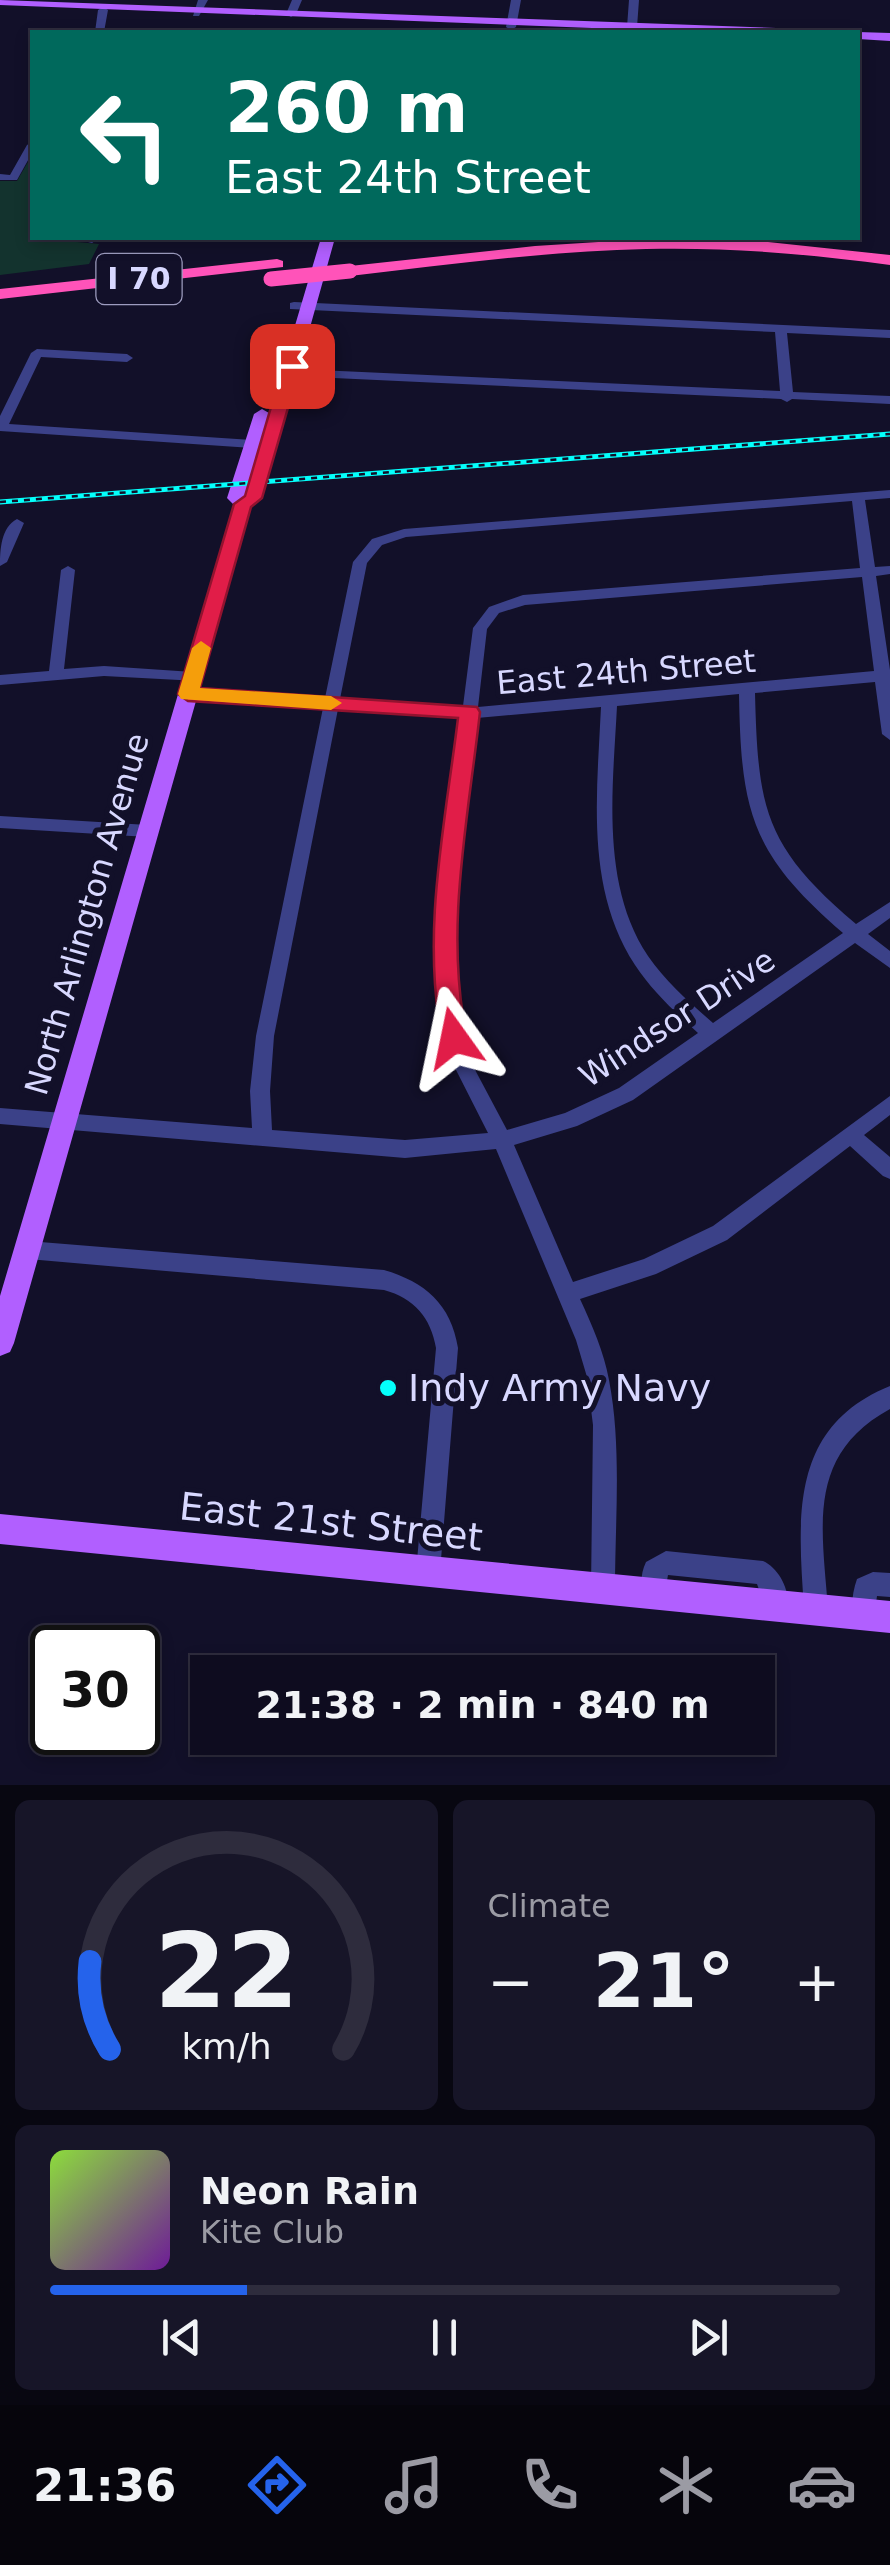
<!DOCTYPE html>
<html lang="en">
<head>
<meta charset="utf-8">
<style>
  body { margin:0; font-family:"DejaVu Sans",sans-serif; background:#171528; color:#f1f3f6; height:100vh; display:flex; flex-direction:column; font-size:38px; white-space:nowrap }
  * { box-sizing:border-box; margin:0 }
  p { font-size:32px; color:#9b9ba4 }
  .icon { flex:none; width:55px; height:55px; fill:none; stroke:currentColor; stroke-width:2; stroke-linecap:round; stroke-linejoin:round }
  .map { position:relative; height:1785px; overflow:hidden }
  .panel { display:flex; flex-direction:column; gap:15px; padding:15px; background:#080711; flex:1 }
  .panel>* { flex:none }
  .hud { position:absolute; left:30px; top:30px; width:830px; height:210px; border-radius:0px; box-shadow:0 5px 15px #0003,0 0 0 2px #2e2c3d; background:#00695c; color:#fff; overflow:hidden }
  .speed { position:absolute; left:30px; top:1625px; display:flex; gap:20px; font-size:50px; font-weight:700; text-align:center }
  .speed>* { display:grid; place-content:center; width:130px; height:130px; border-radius:50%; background:#0e0c1f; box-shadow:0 5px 15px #0003,0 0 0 2px #2e2c3d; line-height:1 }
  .speed .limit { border:5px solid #111; border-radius:15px; background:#fff; color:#111 }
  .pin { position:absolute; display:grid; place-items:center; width:85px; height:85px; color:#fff; margin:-42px; border-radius:20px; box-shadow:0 5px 15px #0006 }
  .me { position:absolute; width:110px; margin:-55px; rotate:348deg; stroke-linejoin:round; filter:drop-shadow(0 0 8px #0008) }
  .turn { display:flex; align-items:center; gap:35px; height:210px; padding:0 30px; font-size:45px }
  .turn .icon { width:130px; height:130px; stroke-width:2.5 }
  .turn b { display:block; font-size:70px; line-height:85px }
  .big { font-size:75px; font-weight:700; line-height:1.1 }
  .panel .card { flex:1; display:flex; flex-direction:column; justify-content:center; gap:15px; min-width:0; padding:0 35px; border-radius:15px; background:#171528 }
  .panel .dial { align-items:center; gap:0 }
  .dial svg { height:260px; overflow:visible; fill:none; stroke:#2e2c3d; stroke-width:7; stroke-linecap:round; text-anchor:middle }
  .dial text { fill:#f1f3f6; stroke:none }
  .song { display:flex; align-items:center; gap:30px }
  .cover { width:120px; height:120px; border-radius:15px; background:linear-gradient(135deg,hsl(90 70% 55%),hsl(280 70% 35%)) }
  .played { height:10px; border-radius:5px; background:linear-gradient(90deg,#2563eb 25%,#2e2c3d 25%) }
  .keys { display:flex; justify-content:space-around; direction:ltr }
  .heat { display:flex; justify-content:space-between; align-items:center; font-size:55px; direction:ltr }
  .panel .tiles { flex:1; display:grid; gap:15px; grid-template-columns:1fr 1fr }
  .card:last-child { grid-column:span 2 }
  .trip { position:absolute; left:190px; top:1655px; width:585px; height:100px; border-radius:0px; background:#0e0c1f; box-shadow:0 5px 15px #0003,0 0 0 2px #2e2c3d; font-weight:700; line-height:100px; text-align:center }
  .tab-bar { display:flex; height:160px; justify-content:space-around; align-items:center; background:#06050c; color:#9b9ba4 }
  .tab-bar .icon { width:70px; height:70px }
  .tab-bar .active { color:#2563eb }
  .tab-bar b { font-size:45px; color:#f1f3f6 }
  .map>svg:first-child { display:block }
</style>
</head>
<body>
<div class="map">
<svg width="890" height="1785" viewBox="0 0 890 1785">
  <rect width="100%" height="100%" fill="#121029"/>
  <path fill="#13332e" d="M32 155V238L99 244 89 264 0 275V181H17Z"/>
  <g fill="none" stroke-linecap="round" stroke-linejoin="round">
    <path fill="#3b4188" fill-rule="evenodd" d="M198 0H208L199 16H193Z
      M292 0H302L296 14 291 17 286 14Z
      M511 0H521L516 27 511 30 506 27Z
      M629 0H639L637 27 632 30 627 27Z
      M103 7 108 10 104 32H95L98 10Z
      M32 142V153L17 180H0V174L10 175 27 145Z
      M88 238H99L92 243 88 242Z
      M294 302 890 330V338L787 333 793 392 890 396V404L792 399 787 402 781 399 270 375V369L274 368 780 391 775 332 290 309V303Z
      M37 349 127 354 133 358 127 362 41 357 9 424 268 441 275 445 268 449 0 431V416L31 353Z
      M890 490V498L865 500 875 567 890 566V574L876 576 890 670V740L882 734 875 682 755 693C758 809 764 846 856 924L890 902V918L868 934 890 951V968L855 943 633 1100 577 1126 514 1145 573 1282 644 1259 713 1226 890 1096V1115L864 1135 890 1157V1179L883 1176 850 1146 727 1240 656 1274 580 1299C592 1325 604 1352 609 1380 622 1447 615 1520 615 1589L612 1598 603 1601 594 1598 591 1589 593 1425 587 1377 576 1340 496 1149 405 1158 0 1124V1108L252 1128 250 1091 256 1036 323 708 188 699 180 694 188 689 325 698 353 562 372 539 404 529ZM852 501 860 568 523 595 489 607 473 628 463 706 340 699 367 563 382 545 406 537ZM862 577 874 671 478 707 487 629 499 613 525 605ZM739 694C741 812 751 854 843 933L713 1023C689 1002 666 982 648 956 600 884 613 787 617 706ZM601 707C597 794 585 888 635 965 652 991 675 1012 698 1033L619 1088 565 1113 507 1130 473 1066 453 988V924L477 718ZM338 709 461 717 435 924V988L454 1066 488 1133 405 1140 272 1130 270 1091 274 1036Z
      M17 519 24 523 7 562 0 566C0 550 1 527 17 519Z
      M68 566 75 570 64 669 104 666 193 672 198 673 201 677 198 681 104 676 0 685V675L49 671 61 570Z
      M0 816 148 825 156 831 148 837 0 828Z
      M28 1241 384 1270C425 1282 451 1304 458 1348L440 1572 436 1580 428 1584 420 1580 416 1572 436 1348C431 1318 414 1298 384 1290L28 1259 21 1257 18 1250 21 1243Z
      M890 1386V1409C806 1455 822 1527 828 1609L825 1618 816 1621 807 1618 804 1609C798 1518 789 1427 890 1386Z
      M666 1551 763 1561C781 1569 793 1596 786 1615L777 1618 768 1615 757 1584 668 1575 663 1603 654 1606 645 1603C640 1590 640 1574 646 1562Z
      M873 1572 890 1573V1597L877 1596 873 1624 864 1627 855 1624C850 1610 852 1593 857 1579Z"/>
    <path fill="#b15fff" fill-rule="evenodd" d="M0 0 776 28 782 32H696L0 5Z
      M858 32 890 33V41L858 39Z
      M321 238H335L262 499 251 507 14 1343 10 1352 0 1356V1296L234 505 227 498 254 414 262 409 269 413Z
      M0 1514 890 1601V1633L0 1544Z"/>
    <path fill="#ff53b9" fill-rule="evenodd" d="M646 239 768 242 890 255V265C809 254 728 247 646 249 547 251 448 265 350 276L342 271 350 266 535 246Z
      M277 259 283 261V267L0 299V289Z"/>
    <defs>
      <path id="rail" d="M0 502 890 434"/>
    </defs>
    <use href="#rail" stroke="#04fffb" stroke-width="5"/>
    <use href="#rail" stroke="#121029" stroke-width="2.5" stroke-dasharray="6" stroke-linecap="butt"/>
    <path stroke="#ff53b9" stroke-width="15" d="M271 279 350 271"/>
  </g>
  <path fill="#e11d48" stroke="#92132f" stroke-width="2.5" d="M292 361 300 366 262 498 251 507 200 688 477 707 480 712C468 820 444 931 467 1038L463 1046H446L442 1038C421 932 445 825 458 718L188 701 178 694 234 504 245 496 283 366Z"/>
  <path fill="#f59e0b" d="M201 641 211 648 200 688 331 696 342 703 331 710 181 699 178 694 192 648Z"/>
  <circle fill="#04fffb" stroke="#121029" stroke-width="4" cx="388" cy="1388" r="10"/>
  <g text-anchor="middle" stroke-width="10" stroke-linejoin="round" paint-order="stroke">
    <rect fill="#121029" stroke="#9d9cbf" stroke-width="2.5" x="96.5" y="254" width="85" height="50" rx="8"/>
    <g font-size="30" font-weight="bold" fill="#d8d8ff">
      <text x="139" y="289">I 70</text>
    </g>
    <g font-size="32" fill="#d8d8ff" stroke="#121029">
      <text transform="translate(626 672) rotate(-5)" y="11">East 24th Street</text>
      <text transform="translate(87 914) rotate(-74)" y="11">North Arlington Avenue</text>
      <text transform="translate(677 1018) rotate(-33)" y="11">Windsor Drive</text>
    </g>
    <g font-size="38" fill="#d8d8ff" stroke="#121029" text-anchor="start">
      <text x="408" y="1401">Indy Army Navy</text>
    </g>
    <g font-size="38" fill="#d8d8ff" stroke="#121029">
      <text transform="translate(331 1522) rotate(6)" y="13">East 21st Street</text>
    </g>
  </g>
</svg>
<div class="speed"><div class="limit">30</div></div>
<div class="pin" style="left:292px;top:366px;background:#d93025"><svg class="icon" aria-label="arrive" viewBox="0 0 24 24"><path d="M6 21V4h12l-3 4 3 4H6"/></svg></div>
<svg class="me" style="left:454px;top:1038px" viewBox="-20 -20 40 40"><path d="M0-17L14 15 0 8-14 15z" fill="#e11d48" stroke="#fff" stroke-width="4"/></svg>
<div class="trip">21:38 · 2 min · 840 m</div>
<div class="hud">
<div class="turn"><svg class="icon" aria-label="left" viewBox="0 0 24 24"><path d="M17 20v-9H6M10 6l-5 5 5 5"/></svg><div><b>260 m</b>East 24th Street</div></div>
</div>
</div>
<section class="panel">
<div class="tiles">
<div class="card dial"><svg viewBox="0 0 100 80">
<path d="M14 69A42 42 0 1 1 86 69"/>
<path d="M14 69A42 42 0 0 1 8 42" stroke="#2563eb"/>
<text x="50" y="56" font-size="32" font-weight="700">22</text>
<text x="50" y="72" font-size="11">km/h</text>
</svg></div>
<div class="card"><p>Climate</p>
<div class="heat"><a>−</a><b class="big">21°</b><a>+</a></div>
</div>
<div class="card">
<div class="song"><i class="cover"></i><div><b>Neon Rain</b><p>Kite Club</p></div></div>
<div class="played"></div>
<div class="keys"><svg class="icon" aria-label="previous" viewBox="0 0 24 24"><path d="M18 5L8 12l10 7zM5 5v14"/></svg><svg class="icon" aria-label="pause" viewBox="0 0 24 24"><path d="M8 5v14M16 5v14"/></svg><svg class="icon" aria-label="next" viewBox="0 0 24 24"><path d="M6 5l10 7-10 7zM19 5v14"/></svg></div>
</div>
</div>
</section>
<nav class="tab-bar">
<b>21:36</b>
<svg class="icon active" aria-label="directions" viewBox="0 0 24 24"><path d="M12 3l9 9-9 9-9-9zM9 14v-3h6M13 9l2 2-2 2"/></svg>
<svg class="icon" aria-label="music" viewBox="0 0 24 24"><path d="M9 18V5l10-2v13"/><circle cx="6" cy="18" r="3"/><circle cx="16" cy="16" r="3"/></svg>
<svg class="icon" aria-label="phone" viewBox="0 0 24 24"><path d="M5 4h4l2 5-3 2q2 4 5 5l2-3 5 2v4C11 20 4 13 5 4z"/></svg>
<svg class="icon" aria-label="climate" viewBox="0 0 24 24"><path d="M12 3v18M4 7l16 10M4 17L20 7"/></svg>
<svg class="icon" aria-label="car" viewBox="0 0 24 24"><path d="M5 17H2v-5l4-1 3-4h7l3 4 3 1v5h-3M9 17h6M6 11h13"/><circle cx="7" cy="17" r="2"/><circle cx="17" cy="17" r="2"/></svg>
</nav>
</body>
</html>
